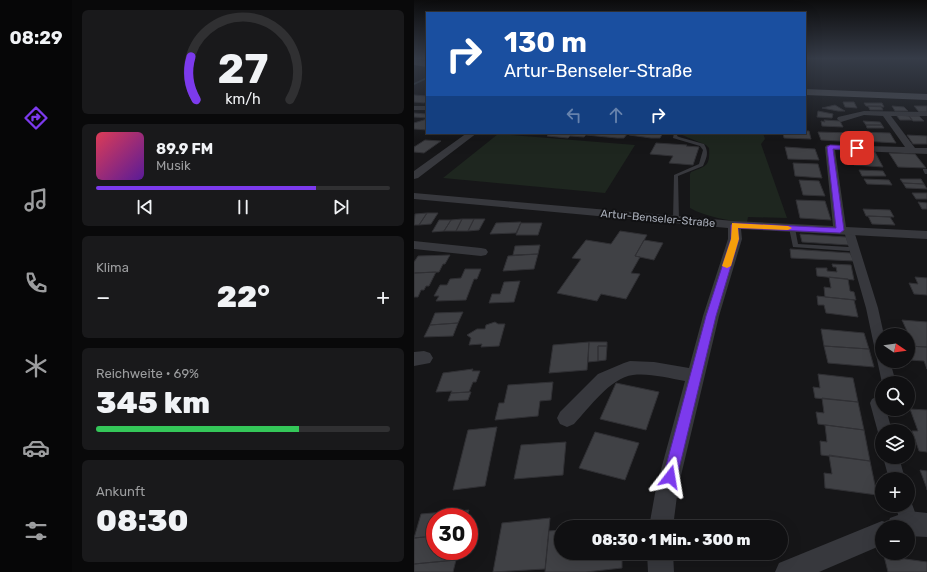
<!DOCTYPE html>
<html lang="de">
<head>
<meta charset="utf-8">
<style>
  body { margin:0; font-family:Rubik,sans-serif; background:#19191b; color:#f1f3f6; height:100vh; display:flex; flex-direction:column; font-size:15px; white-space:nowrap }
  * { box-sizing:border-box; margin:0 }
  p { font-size:13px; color:#9c9d9f }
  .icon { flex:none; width:22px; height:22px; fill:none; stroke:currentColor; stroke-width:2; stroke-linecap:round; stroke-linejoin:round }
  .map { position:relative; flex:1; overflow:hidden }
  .sheet { display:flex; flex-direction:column; gap:10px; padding:10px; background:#09090a; width:342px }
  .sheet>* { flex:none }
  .top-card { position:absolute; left:12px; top:12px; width:380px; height:122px; border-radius:0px; box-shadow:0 4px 16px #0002,0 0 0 1px #303032; background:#1a4fa0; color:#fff; overflow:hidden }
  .needle { width:26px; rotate:103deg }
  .buttons { position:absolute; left:461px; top:328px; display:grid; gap:8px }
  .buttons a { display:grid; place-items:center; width:40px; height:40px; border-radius:50%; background:#101012; box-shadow:0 4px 16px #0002,0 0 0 1px #303032; font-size:20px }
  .speed { position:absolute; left:12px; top:508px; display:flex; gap:8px; font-size:20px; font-weight:700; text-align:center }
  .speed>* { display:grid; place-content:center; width:52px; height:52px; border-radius:50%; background:#101012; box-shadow:0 4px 16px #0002,0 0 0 1px #303032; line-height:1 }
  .speed .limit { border:6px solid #d22; background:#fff; color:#111 }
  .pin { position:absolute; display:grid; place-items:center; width:34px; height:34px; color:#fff; margin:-17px; border-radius:8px; box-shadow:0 2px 6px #0006 }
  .me { position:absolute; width:44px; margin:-22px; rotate:14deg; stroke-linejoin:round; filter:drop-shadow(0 0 3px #0008) }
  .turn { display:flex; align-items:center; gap:14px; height:84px; padding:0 12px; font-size:18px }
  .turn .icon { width:52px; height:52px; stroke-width:2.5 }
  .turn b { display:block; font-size:28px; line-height:34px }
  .lanes { display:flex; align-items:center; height:38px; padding:0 12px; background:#0003; justify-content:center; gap:20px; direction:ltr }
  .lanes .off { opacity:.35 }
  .big { font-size:30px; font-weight:800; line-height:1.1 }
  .sheet .tile { flex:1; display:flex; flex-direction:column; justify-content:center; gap:6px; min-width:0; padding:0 14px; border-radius:6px; background:#19191b }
  .sheet .dial { align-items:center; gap:0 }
  .dial svg { height:104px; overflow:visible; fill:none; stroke:#303032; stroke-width:7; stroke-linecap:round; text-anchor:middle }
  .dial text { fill:#f1f3f6; stroke:none }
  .song { display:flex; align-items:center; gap:12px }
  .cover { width:48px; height:48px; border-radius:6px; background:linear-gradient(135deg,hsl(350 70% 55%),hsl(270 70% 35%)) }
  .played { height:4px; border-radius:2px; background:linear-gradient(90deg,#7c3aed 75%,#303032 75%) }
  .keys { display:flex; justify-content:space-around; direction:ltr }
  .heat { display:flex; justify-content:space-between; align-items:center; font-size:22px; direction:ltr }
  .charge { height:6px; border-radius:3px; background:linear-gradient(90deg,#34c759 69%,#303032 0) }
  .trip { position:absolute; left:140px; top:520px; width:234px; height:40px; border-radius:20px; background:#101012; box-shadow:0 4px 16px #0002,0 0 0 1px #303032; font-weight:800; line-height:40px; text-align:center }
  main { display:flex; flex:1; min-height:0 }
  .dock { display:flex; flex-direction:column; width:72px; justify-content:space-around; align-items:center; background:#060607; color:#9c9d9f }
  .dock .icon { width:28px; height:28px }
  .dock .on { color:#7c3aed }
  .dock b { font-size:18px; color:#f1f3f6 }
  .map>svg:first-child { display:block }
</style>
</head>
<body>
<main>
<nav class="dock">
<b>08:29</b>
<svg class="icon on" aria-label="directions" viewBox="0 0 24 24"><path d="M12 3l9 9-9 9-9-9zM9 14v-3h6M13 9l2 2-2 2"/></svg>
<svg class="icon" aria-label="music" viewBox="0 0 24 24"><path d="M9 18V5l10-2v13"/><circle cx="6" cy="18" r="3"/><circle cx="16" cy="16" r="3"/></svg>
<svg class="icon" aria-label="phone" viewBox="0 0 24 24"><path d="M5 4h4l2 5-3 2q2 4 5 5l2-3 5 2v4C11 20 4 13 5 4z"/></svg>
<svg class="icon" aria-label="climate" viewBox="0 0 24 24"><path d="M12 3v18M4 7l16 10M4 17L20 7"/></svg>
<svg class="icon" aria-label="car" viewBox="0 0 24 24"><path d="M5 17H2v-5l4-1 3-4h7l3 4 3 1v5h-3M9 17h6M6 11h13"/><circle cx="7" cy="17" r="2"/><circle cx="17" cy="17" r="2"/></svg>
<svg class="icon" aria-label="filters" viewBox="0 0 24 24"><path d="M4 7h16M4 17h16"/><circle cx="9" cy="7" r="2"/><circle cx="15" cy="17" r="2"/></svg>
</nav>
<section class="sheet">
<div class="tile dial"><svg viewBox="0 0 100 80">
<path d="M14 69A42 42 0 1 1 86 69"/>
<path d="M14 69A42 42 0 0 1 10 36" stroke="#7c3aed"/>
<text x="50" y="56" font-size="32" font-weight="700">27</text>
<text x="50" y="72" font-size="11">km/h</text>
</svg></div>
<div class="tile">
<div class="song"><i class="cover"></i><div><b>89.9 FM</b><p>Musik</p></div></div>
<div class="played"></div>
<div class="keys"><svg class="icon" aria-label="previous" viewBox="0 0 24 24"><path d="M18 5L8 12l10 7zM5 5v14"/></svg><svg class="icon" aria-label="pause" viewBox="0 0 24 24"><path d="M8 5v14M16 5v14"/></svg><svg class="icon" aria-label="next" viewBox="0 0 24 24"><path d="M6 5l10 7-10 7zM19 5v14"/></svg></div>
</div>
<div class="tile"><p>Klima</p>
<div class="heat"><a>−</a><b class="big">22°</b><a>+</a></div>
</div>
<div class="tile"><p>Reichweite · 69%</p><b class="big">345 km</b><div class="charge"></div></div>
<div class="tile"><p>Ankunft</p><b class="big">08:30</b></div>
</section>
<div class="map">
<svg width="513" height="572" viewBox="0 0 513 572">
  <rect width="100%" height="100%" fill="#161618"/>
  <path fill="#1e261f" d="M267 133H349L351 139 347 144 373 218 334 217 333 222C315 221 292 217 276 208V174L277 172C293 166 296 166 295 148L292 145 268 135Z
    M84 134 221 145 191 193 29 178Z"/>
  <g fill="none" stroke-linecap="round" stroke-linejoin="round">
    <path fill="#2c353c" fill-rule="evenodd" d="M13 77V79L0 85V83Z"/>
  </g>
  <path fill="#404145" stroke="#303034" d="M0 95 13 96V101L10 103 0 102Z
    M429 102H440L443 108 431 107Z
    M450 103H468L470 107 452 106Z
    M421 105 431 111H424L408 108Z
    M454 106H467L469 110H456Z
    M478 106 490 107 494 111H481Z
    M500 106H513V112H505Z
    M404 111 419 114 418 118 403 117Z
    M0 113 13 114V118L0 117Z
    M482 115 495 116 498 120H486Z
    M495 116H505L510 121H499Z
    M13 119V130L0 129V123Z
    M410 120 426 121 429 127 408 126 407 121 411 122Z
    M449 121 466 122 468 125H452Z
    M452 125H468L470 128H453Z
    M391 131H395L397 139 370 138 369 133H391Z
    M404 132 438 133 442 142 407 140Z
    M444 132 476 133 482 143 449 141Z
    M136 133H214L210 138H203L172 135 170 137 156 136 154 138 133 136Z
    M216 133H249L246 138H237L215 135Z
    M493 135 513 136V144H499Z
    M11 140 27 141 10 153 0 152V147Z
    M242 143 273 145 272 146 285 147 279 165 255 163 259 156 236 154Z
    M371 147 401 149 405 160 374 159Z
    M434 151 461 152 469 167 440 165Z
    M475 153 501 154 512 168 484 167Z
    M379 163 404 164 408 178 381 176Z
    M445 170 469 171 472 176H448Z
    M450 179 475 180 478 185 453 184Z
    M486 179H507L510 184 489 183Z
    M385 180 405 181 411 196 389 195Z
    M489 183 510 184 513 189 492 188Z
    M498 193H513V199H502Z
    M382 200 411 201 417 220 386 218Z
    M504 202 513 203V209H508Z
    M449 209 476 210 480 217 452 216Z
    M13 213H24L17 224 5 225Z
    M13 213 5 225H0L1 214Z
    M454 216 476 217 481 225 458 224Z
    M48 219 42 231H30L37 220Z
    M48 219H60L54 231H42Z
    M60 219H71L65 230 54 231Z
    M25 220H37L30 231 18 232Z
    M107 222 102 233 76 234 82 223Z
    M107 223H128L124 235H102Z
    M206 231 233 235 221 256 226 257 217 273 226 274 212 299 187 294 183 301 143 293 167 259 158 258 172 240 197 244Z
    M386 234 432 237 435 245 388 242Z
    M230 240 249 243 240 260 221 256Z
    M126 245 124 254 99 255 101 246Z
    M376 249 436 253 440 261 377 258Z
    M124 254 120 269 89 271 94 256Z
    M36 255 31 264H29L25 272 0 273V262L4 256Z
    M418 264 437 265 440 280 403 276 402 268H413V271L423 272 422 267H419Z
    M51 269H67L63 279H60L52 300 22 301 25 296H20L26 285H33L36 279 47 278Z
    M22 272 15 286H12L10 290H7L4 297H0V273Z
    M415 277 434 279 436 291 440 292 442 300 411 297 410 287 417 288Z
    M501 277 513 278V295L500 294 495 283 504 284Z
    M106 281 100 302 75 303 78 294H86L90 282Z
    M403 296 440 300 444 317 412 313 410 305H404Z
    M49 312 44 323 16 325 21 313Z
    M488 320 513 322V347L494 346V335H489L488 331H493Z
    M81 322 84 324H91L85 346 67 347 68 344 55 345 57 338 53 335 63 329H71L72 325Z
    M44 323 39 336 10 337 16 325Z
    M407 329 450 333 455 349 410 346Z
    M175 342 173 370 135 373 139 345Z
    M175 342H193V346H184V361L174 362Z
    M184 346H193L192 360 184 361Z
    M410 346 455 349 460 367 414 363Z
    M494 346 513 347V369L510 361 495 360Z
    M59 369 58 371H66L62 382H59L55 392 37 393 38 391 22 392 29 373Z
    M404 374 439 378 444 402 401 398 399 387 406 388Z
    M139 382 137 400 126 401 124 416 81 420 85 403H90L94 385Z
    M202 383 245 392 232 430 186 419Z
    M55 392H57L54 400 34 401 37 393Z
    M408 398 444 402 450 430 404 424 402 412 410 413Z
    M496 409 513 410V452L505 451 498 431H504Z
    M411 425 450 430 456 461 407 455 406 441 413 442Z
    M83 427 71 486 39 490 54 430Z
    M181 432 225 443 211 480 165 468Z
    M152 442 149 475 100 479 107 445Z
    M415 455 456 461 463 495 411 488 410 473 418 474Z
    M506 470 513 471V490V489Z
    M55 510 53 517H21V536L0 538 7 514Z
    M136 518 131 569 79 572 88 523Z
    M208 520V527H167V524Z
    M147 530V553H208V568L172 572H131L135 531Z
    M21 536V551H44L42 560 0 564V538Z
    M470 556 513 562V572H474Z
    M42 560 39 572H0V564Z"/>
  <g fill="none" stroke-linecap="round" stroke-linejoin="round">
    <path fill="#37383d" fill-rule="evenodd" d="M260 133H264L263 136 265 137 290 144C295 152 293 157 289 166L264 176 265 220 262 222 259 220 260 175 285 164 289 150 286 146 259 138Z
      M509 169H513V174H511L509 170Z
      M378 226 381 228 384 244 435 247 438 249 435 251 379 247 375 228Z"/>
    <path fill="#37383d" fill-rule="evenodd" d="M435 228 440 231 464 308 470 335H468V361H476L482 383H468L452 308 430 231Z
      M468 394V409H472L478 431H468V437L465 436 456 403 458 399Z
      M469 457H485L491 479H475Z
      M494 498 496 499C500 509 505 520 501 529L495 532 494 527H488L481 505H494Z"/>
    <path fill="#37383d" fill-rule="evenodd" d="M0 106H13V110H0Z
      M450 111 513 112V116H477L501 148H513V154L421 150 432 227 513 231V239L327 229 328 239 305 316 264 488 259 527H235L242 488 271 381C254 378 235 373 219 375 196 378 175 408 160 424L153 427 146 424 143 418 146 412 184 374 210 363 216 361 240 362 275 368 289 316 314 239V228L0 199V193L320 221 419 226 411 147 413 145 491 147 469 116 450 115 427 122 423 119 424 117Z
      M53 133H63L4 178 0 179V171Z
      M0 241 67 248 72 249 74 252 72 255 67 256 0 249Z
      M10 351 16 353 19 358 16 363 0 366V352Z
      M495 511 513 513V537L494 536V527H468V545L405 572H361L365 563 468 521 474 523 476 518Z
      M233 553H259L260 572H234Z"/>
    <path fill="#45474d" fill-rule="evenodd" d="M0 59 13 61V67L0 65Z
      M391 89 513 94V100L391 95Z"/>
  </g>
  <linearGradient id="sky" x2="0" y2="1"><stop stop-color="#0c0c0d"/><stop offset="0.42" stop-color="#363c48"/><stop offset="1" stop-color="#363c48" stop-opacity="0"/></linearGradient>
  <rect width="513" height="139" fill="url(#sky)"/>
  <path fill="#7c3aed" stroke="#51269a" d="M416 145 443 146 446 148 443 150 419 149 430 230 426 233 324 228 325 239 302 316 263 477 261 482 256 483 251 482 249 477 292 316 317 239V225L320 223 422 228 413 147Z"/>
  <path fill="#f59e0b" d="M318 223 374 226 378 228 374 230 324 228 325 239 317 266 313 268 308 266 317 239Z"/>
  <g text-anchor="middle" stroke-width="4" stroke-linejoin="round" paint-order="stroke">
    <g font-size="11" fill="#a8adb8" stroke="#111113">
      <text transform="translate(244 218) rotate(5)" y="4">Artur-Benseler-Straße</text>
    </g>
  </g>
</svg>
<div class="buttons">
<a><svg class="needle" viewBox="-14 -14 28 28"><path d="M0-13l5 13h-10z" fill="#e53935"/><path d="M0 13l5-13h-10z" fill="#9c9d9f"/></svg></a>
<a><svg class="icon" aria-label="search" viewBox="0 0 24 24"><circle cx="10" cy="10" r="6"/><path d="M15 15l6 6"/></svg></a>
<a><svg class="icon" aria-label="layers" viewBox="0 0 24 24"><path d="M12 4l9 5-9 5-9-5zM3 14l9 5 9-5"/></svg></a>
<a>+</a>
<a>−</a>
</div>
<div class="speed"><div class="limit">30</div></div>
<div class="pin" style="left:443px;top:148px;background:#d93025"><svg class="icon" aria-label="arrive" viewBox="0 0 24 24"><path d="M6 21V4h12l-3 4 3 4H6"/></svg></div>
<svg class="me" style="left:256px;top:477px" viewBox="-20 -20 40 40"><path d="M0-17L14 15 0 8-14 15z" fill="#7c3aed" stroke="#fff" stroke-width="4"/></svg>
<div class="trip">08:30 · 1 Min. · 300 m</div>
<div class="top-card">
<div class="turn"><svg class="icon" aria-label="right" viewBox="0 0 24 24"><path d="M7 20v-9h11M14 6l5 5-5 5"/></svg><div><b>130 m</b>Artur-Benseler-Straße</div></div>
<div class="lanes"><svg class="icon off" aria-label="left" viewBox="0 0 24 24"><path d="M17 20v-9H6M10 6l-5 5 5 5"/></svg><svg class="icon off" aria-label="ahead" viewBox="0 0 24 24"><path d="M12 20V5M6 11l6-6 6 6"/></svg><svg class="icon" aria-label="right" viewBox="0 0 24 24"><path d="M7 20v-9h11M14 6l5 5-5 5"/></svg></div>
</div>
</div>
</main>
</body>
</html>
